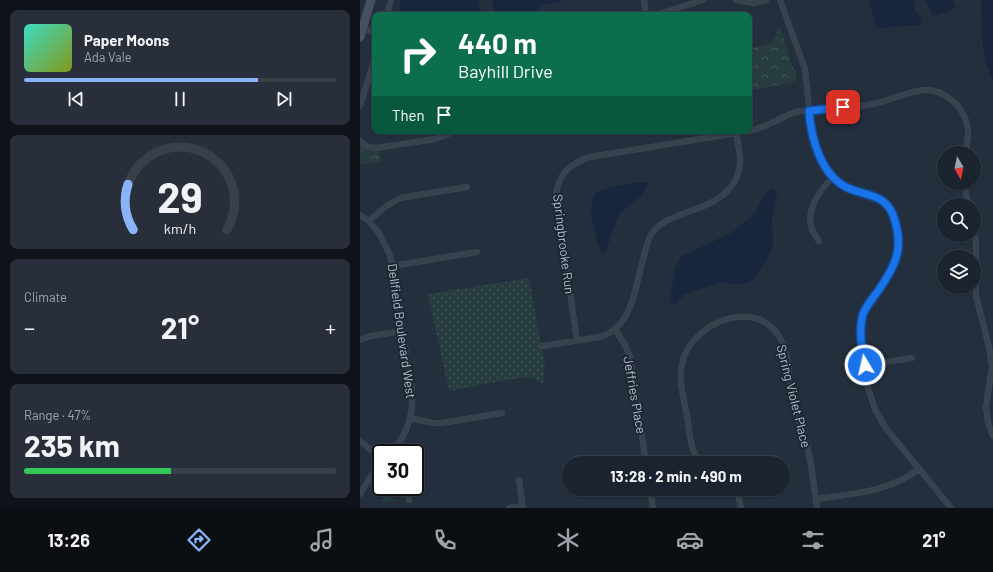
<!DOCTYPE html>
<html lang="en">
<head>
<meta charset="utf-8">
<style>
  body { margin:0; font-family:Barlow,sans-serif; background:#282f3a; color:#f1f3f6; height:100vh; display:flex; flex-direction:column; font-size:15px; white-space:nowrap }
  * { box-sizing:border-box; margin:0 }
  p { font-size:13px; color:#a0a4aa }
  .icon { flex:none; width:22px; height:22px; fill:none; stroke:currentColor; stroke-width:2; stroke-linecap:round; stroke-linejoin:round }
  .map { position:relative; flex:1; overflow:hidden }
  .drawer { display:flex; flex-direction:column; gap:10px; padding:10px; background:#0f1319; width:360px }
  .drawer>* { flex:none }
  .hud { position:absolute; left:12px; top:12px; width:380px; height:122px; border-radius:8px; box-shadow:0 1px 3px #0004,0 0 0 1px #39404a; background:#0b6e4f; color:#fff; overflow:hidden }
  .needle { width:26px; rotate:171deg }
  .controls { position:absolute; left:577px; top:146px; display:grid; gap:8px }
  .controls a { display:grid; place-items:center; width:44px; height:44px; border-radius:50%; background:#1b232e; box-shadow:0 1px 3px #0004,0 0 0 1px #39404a; font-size:20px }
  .speed { position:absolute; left:12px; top:444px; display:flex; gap:8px; font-size:20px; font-weight:700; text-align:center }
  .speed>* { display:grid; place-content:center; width:52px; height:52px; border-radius:50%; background:#1b232e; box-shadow:0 1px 3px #0004,0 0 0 1px #39404a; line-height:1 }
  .speed .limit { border:2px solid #111; border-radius:6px; background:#fff; color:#111 }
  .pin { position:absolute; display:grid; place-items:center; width:34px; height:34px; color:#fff; margin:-17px; border-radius:8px; box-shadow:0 2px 6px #0006 }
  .me { position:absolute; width:44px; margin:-22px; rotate:351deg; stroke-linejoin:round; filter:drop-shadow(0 0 3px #0008) }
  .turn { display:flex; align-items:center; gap:14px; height:84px; padding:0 20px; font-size:18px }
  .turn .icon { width:52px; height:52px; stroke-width:2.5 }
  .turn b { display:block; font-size:28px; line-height:34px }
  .then { display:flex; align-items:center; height:38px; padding:0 20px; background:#0003; gap:8px; font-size:15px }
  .big { font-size:30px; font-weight:700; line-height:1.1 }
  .drawer .widget { flex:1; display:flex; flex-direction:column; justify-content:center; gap:6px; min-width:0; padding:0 14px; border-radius:8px; background:#282f3a }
  .drawer .dial { align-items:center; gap:0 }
  .dial svg { height:104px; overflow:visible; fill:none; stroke:#39404a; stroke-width:7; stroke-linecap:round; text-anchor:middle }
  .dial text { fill:#f1f3f6; stroke:none }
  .song { display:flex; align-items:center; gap:12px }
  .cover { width:48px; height:48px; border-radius:6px; background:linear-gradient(135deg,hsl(170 70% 55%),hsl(70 70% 35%)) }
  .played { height:4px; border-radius:2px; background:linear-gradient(90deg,#8ab4f8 75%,#39404a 75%) }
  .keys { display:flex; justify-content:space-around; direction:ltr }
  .heat { display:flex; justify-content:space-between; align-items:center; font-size:22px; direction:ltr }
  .charge { height:6px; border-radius:3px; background:linear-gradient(90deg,#34c759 47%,#39404a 0) }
  .trip { position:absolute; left:202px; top:456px; width:228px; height:40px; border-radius:20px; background:#1b232e; box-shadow:0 1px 3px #0004,0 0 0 1px #39404a; font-weight:700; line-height:40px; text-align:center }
  .tabs { display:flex; height:64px; justify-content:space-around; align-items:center; background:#0b0e12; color:#a0a4aa }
  .tabs .icon { width:28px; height:28px }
  .tabs .active { color:#8ab4f8 }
  .tabs b { font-size:18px; color:#f1f3f6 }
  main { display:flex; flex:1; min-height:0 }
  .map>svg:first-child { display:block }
</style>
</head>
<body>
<main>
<section class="drawer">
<div class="widget">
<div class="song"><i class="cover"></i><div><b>Paper Moons</b><p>Ada Vale</p></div></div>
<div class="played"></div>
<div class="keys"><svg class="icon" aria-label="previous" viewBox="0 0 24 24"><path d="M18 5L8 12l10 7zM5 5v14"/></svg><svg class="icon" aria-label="pause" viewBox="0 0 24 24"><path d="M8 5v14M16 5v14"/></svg><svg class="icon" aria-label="next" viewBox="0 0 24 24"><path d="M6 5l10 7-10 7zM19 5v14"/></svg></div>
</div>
<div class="widget dial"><svg viewBox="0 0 100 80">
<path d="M14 69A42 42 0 1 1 86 69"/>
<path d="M14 69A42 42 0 0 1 10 34" stroke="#8ab4f8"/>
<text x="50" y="56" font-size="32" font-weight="700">29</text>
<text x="50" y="72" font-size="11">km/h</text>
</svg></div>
<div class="widget"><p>Climate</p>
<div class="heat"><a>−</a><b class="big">21°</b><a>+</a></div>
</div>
<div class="widget"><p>Range · 47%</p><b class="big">235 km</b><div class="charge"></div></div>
</section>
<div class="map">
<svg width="633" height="508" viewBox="0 0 633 508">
  <defs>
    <pattern id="grass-dots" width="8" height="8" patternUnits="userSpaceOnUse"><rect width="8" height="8" fill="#263c3f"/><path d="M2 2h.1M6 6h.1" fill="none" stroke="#435659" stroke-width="1.8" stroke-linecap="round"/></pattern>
    <pattern id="forest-crowns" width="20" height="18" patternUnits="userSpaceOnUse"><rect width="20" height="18" fill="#263c3f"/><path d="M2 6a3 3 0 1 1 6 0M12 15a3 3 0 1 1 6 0" fill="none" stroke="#435659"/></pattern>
  </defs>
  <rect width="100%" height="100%" fill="#242f3e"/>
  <path fill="url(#grass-dots)" d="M169 278 185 366 183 383 172 378 164 377 89 391 68 294Z"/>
  <path fill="url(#forest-crowns)" d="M420 25 431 64 436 71V80L430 83 389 91V49L397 47 413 42Z
    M0 145 6 150 19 151 21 162 0 165Z"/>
  <path fill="#263c3f" d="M21 484V487H30L34 500 24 503 18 485Z"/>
  <path fill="#17263c" d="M41 0H118L121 15H39Z
    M132 0H205L182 5 172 15H135Z
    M509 0H556C550 13 562 12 562 23L559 25 521 28 516 27Z
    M566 0H593L596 8 573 17Z
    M621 0H633V81C621 56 621 28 621 0Z
    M280 182 289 183 281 196 259 214 246 250 242 255C237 242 224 201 237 192 245 187 270 184 280 182Z
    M411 189 415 190 417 194 412 218 413 245 407 260 394 279 389 282 378 285 362 282 340 289 324 295 315 304 310 302 315 267 322 256 373 232 394 214 404 196Z"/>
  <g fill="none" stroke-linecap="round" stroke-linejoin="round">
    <defs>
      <path id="minor" d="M284 0 286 15
        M376 0 394 3 406 0
        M420 0 445 69 451 128 463 164 473 177 481 184 489 189 515 196 525 203 533 215 535 224 538 246 536 263 532 271 504 312 500 331 508 388 515 409 525 427 591 508
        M27 15 31 0
        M296 15 343 0
        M0 28 15 32
        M0 106 15 58
        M389 131C408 128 422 115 440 111 464 107 489 109 513 104 528 101 542 94 557 91 582 85 607 107 608 132 608 139 606 146 606 153
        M0 141 8 147 16 148 75 139 97 131
        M604 183 608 205
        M0 215 9 221 19 233 30 255 52 390C54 413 47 436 31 453
        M9 221 25 207 40 198 107 187
        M614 230 616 242V296L629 347 632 367 626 407 628 423 633 436
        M459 241C456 237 454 233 452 230 445 210 460 190 473 177
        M33 266 117 252
        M255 330 265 345 270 357 286 463
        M0 340 10 336 43 331
        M217 340 196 196C198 175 209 163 230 157L389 131
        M182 346 240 337C274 326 275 286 284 256 286 249 287 240 292 233 300 222 312 218 325 213 350 205 377 194 380 164 381 154 377 141 376 131
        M505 365 552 358
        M50 418 73 423H82L142 413
        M0 441 21 458
        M342 463C330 452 330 436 328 421 325 403 318 382 322 364 329 326 389 298 416 332 430 349 429 381 433 402 437 417 443 431 447 445 452 466 454 487 457 508
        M159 480 163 508
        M47 487 49 500
        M290 489 293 508
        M374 489 378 495 381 508
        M0 494 11 476 21 464
        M456 499C492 494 529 492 559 469
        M149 508 163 506"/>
      <path id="secondary" d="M0 37 11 0"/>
    </defs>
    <use href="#minor" stroke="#414a57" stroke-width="6"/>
    <use href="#secondary" stroke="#414a57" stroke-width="9"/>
    <use href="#minor" stroke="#38414e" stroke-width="5.5"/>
    <use href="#secondary" stroke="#465061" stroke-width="8"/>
  </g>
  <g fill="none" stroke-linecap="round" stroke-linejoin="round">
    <defs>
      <path id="route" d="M483 107 449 111C451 138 461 176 488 188 506 196 525 194 533 215 545 248 536 265 518 291 513 298 506 306 503 314 498 332 502 348 505 365"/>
    </defs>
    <use href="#route" stroke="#114b97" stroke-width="10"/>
    <use href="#route" stroke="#1a73e8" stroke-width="7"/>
  </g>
  <g text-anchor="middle" stroke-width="4" stroke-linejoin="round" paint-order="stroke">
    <g font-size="13" fill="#b4bcc9" stroke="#1d2633">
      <text transform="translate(204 244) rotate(83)" y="5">Springbrooke Run</text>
      <text transform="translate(42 331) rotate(82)" y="5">Dellfield Boulevard West</text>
      <text transform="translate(275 395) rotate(80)" y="5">Jeffries Place</text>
      <text transform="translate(434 396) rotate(76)" y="5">Spring Violet Place</text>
    </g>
  </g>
</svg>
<div class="controls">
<a><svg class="needle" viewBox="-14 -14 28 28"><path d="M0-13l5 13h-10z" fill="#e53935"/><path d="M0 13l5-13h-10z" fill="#a0a4aa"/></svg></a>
<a><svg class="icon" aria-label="search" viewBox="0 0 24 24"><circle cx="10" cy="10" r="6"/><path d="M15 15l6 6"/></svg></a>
<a><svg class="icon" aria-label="layers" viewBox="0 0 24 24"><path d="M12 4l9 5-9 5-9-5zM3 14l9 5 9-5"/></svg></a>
</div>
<div class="speed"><div class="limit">30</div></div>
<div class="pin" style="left:483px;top:107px;background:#d93025"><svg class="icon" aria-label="arrive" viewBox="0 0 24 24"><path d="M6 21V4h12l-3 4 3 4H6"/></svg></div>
<svg class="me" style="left:505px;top:365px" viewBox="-20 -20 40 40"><circle r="17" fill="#1a73e8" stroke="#fff" stroke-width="3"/><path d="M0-11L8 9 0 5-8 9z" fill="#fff"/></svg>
<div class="trip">13:28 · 2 min · 490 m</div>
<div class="hud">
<div class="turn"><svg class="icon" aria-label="right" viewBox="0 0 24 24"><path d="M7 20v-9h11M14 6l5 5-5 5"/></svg><div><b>440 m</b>Bayhill Drive</div></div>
<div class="then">Then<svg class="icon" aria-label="arrive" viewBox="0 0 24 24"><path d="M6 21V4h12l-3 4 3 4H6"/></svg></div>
</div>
</div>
</main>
<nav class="tabs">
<b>13:26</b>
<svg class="icon active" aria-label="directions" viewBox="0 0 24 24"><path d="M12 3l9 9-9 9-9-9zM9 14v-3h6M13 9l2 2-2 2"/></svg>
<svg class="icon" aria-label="music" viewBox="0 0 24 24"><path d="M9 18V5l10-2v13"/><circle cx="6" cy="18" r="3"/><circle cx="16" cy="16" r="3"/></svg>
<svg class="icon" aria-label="phone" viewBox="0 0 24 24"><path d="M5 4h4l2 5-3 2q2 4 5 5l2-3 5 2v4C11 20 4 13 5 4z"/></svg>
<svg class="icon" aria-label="climate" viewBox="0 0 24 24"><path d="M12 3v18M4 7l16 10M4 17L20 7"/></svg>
<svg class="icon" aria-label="car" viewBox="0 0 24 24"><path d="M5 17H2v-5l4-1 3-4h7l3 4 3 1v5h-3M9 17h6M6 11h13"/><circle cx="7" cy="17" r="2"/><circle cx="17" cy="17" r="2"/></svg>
<svg class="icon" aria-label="filters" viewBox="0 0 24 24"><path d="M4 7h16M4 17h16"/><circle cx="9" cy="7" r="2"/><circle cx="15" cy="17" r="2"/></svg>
<b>21°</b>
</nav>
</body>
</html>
